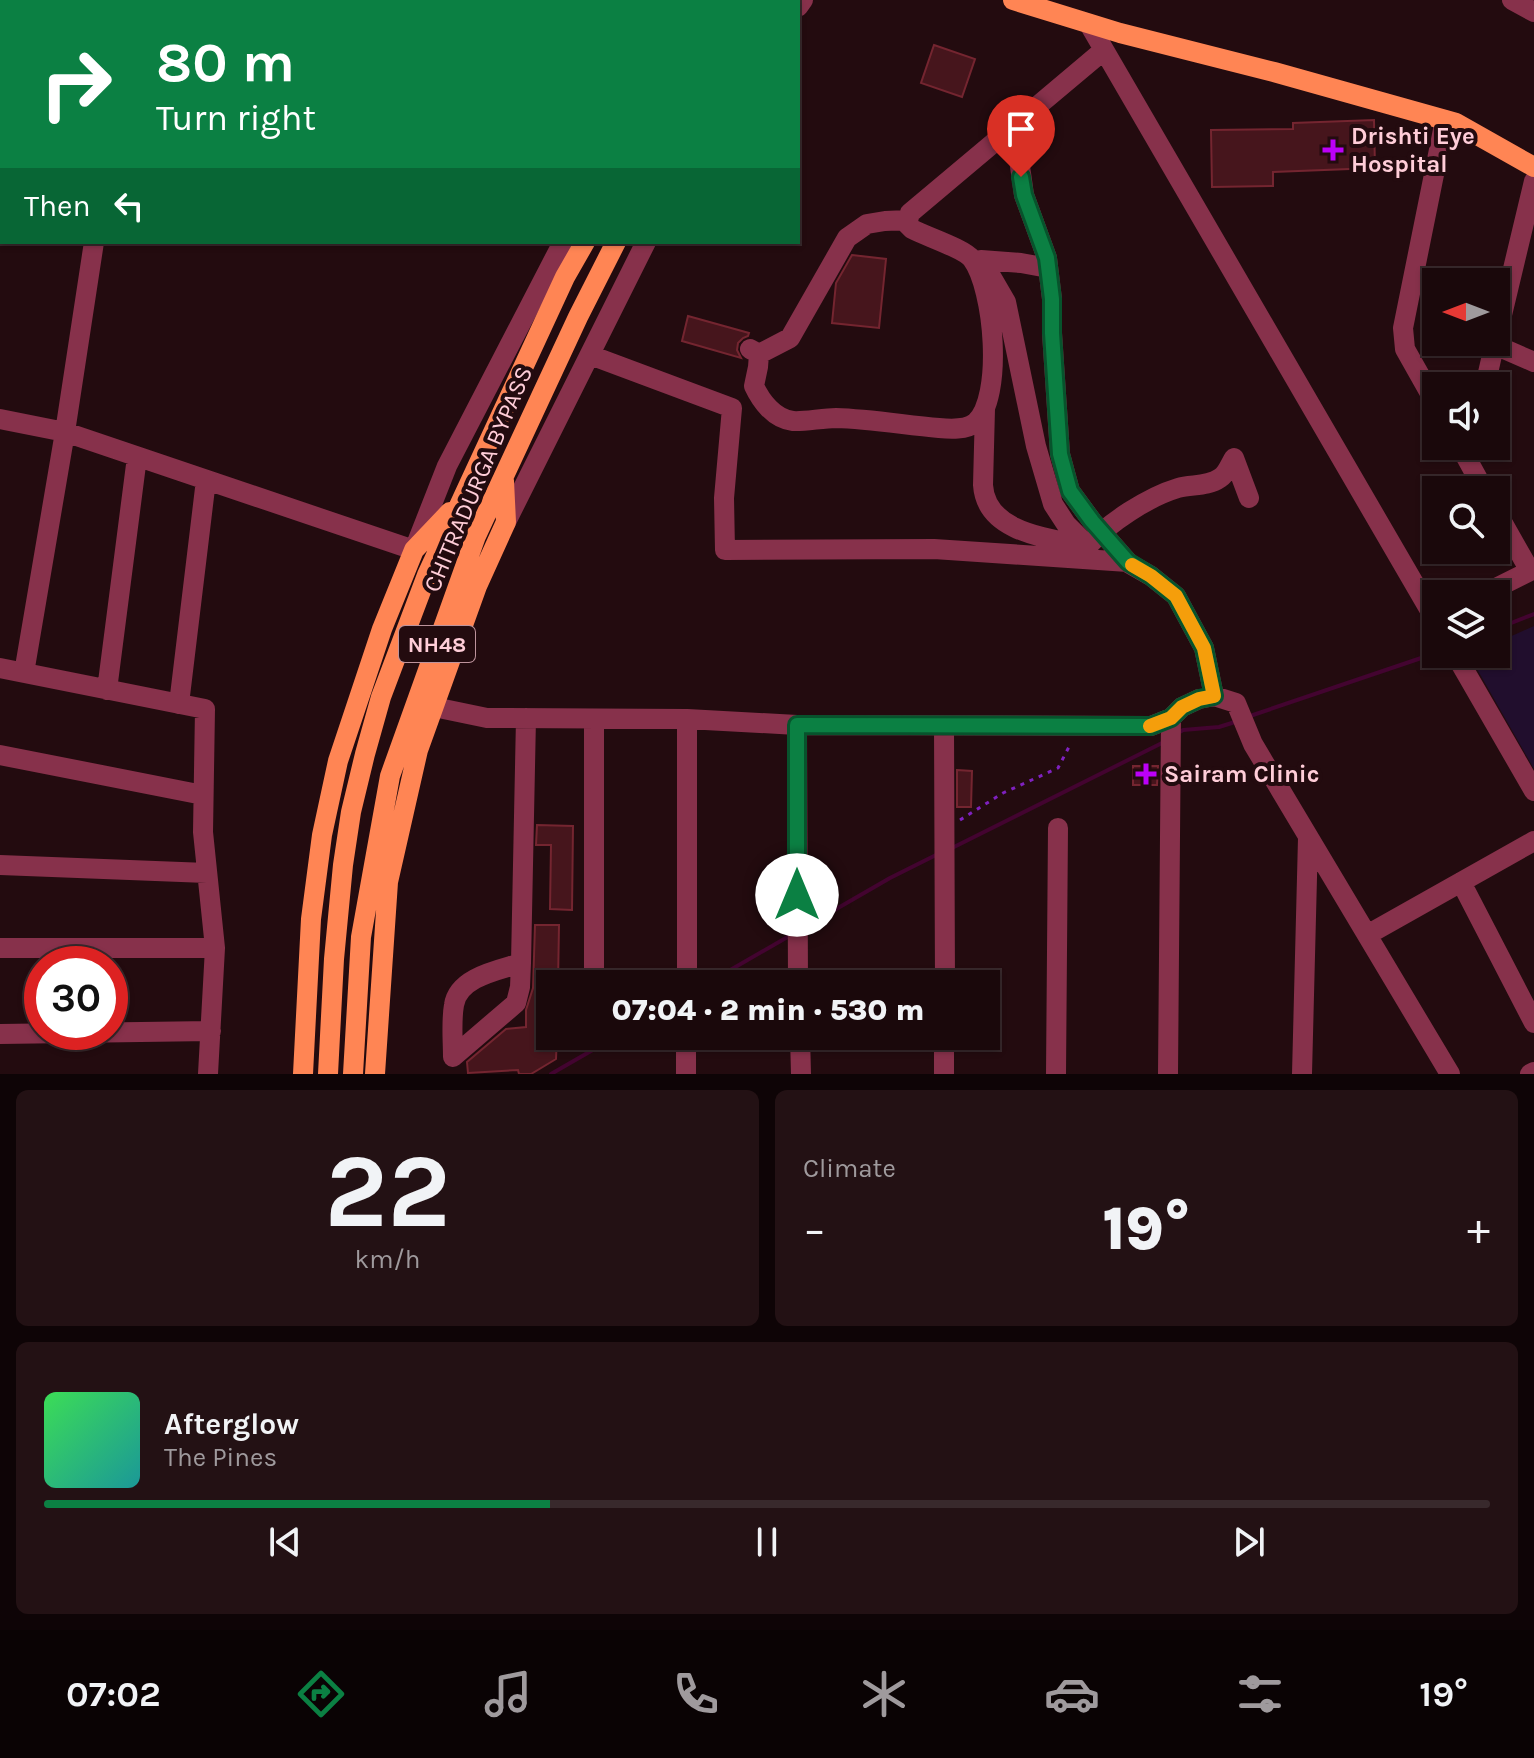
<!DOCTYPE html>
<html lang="en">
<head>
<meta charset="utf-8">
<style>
  body { margin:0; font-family:Karla,sans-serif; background:#231114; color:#f1f3f6; height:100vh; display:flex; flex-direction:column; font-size:30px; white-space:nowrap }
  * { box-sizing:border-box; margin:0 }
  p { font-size:26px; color:#9f9a9d }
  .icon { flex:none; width:44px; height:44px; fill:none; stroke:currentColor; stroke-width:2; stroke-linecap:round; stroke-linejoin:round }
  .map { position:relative; height:1074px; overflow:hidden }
  .side { display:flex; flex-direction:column; gap:16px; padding:16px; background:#0e0406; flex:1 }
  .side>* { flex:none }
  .hud { position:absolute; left:0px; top:0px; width:800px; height:244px; box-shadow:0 2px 6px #0004,0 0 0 2px #38292c; background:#0b8043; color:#fff; overflow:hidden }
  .needle { width:52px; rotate:270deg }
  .tools { position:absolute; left:1422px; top:268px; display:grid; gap:16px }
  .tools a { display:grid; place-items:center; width:88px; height:88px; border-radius:0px; background:#1a080b; box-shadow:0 2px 6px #0004,0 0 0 2px #38292c; font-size:40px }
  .speed { position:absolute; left:24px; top:946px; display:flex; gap:16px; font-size:40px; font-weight:700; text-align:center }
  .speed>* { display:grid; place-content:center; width:104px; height:104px; border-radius:50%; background:#1a080b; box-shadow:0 2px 6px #0004,0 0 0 2px #38292c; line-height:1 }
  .speed .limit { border:12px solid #d22; background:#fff; color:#111 }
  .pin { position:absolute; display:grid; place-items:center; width:68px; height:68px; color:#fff; margin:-82px -34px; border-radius:50% 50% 50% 0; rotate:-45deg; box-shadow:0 0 8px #0007 }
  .pin .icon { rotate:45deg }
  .me { position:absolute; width:88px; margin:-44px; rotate:0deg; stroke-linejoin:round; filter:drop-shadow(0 0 6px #0008) }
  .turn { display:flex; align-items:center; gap:28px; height:168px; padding:0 24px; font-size:36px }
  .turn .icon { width:104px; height:104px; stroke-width:2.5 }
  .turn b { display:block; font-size:56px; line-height:68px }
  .then { display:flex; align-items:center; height:76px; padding:0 24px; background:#0003; gap:16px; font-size:30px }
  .big { font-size:60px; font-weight:800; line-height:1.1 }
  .side .card { flex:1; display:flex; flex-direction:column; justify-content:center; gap:12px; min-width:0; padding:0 28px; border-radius:12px; background:#231114 }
  .side .dial { align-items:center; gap:0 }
  .dial b { font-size:104px; line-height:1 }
  .song { display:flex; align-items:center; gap:24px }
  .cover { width:96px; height:96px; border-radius:12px; background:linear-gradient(135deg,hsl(130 70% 55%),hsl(180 70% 35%)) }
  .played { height:8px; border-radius:4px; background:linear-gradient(90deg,#0b8043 35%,#38292c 35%) }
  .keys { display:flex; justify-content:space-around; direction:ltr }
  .heat { display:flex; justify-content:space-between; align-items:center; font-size:44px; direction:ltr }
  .side .tiles { flex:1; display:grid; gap:16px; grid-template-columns:1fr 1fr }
  .card:last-child { grid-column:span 2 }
  .trip { position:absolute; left:536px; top:970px; width:464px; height:80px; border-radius:0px; background:#1a080b; box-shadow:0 2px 6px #0004,0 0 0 2px #38292c; font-weight:800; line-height:80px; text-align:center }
  .tabs { display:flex; height:128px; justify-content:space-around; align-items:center; background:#0a0304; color:#9f9a9d }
  .tabs .icon { width:56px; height:56px }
  .tabs .active { color:#0b8043 }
  .tabs b { font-size:36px; color:#f1f3f6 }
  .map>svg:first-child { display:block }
</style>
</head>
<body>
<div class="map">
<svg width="1534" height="1074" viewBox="0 0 1534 1074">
  <rect width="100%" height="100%" fill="#230b0f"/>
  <path fill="#210e2d" d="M1534 626V769L1469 655 1496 654V643Z"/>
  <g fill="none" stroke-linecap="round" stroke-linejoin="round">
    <path stroke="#430430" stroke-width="4" d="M1496 629 1534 614
      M1247 717 1436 653
      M1178 733 1183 730 1219 727 1235 722
      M950 849 1164 742
      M805 927 890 878 938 854
      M706 984 791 935
      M551 1074 617 1036"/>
  </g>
  <path fill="#46151c" stroke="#742530" stroke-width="2" d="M934 45 975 59 962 97 921 83Z
    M1374 120 1375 168 1273 172V186L1212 187 1211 130 1293 129V123Z
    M852 255 886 259 879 328 832 323 836 283Z
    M688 316 749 333 748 336 743 338 738 343 737 350 741 358 682 341Z
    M1133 766H1158L1157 785H1133Z
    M957 770 972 771 971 807H957Z
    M537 825 573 826 572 910 550 909 551 845H536Z
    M535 925H559L558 984H550V1036H557L556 1059 531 1074H519L518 1070 468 1073 467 1062 506 1029 526 1027V1010L533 988Z"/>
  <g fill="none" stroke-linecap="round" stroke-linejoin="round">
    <path stroke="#7f21bf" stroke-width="3" stroke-dasharray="4 6" stroke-linecap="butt" d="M960 820 1003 793 1058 768 1071 743"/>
    <path stroke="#87314b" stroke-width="20" d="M412 0 417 2
      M1512 0 1534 12
      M586 2 587 0
      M714 2 715 0
      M798 7 803 0
      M1089 24 1436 621
      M0 49 2 51
      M1020 121 1019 159 1024 195 1047 258 1052 299V333L1060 454 1070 491 1092 521 1128 562
      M981 260 1021 263 1048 268
      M988 271 1006 302 1036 446 1053 504 1066 524 1088 546C1108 523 1148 497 1178 488 1192 484 1207 487 1220 478 1227 474 1230 464 1234 458L1249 498
      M1496 340 1534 181
      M1495 345 1534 362
      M750 349 759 354 758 367 754 386C761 401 774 419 793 421 803 422 823 418 836 418 870 419 905 425 939 428 950 429 966 430 975 423 1004 398 994 288 972 259 965 249 925 236 912 229L907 224 910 213 1104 50
      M759 354 790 338 847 238 867 224 885 221 908 220
      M590 355 732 408 724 498 725 550 934 549 1128 562
      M1485 386 1495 342
      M1436 404 1405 349 1403 328 1445 120
      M985 409 983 485C986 533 1048 538 1086 546
      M0 419 65 432 94 242
      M1460 446 1484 490
      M1496 511 1530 571 1534 570
      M506 522 646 242
      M1116 556 1151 576 1176 596 1204 648 1214 696
      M1484 594 1530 571
      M1455 654 1534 791
      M0 668 205 709 203 832 215 948 208 1074
      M24 673 65 432 414 550 447 466 563 242
      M107 690 137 457
      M179 704 206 480
      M434 707 487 718 687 719 797 725 1151 726 1171 718 1182 707 1199 699 1214 696 1236 703 1253 744 1450 1074
      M594 719V970
      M797 725 798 984
      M944 726 945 984
      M0 755 203 795
      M0 865 207 873
      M1461 882 1534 1023
      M1367 935 1534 841
      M0 948H215
      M521 963 520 987 516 1003 453 1057C453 1040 451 1022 454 1005 458 977 499 970 521 963L526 718
      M687 984V719
      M0 1034 211 1031
      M800 1036 801 1074
      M686 1074V1036
      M944 1074V1036
      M1056 1074 1058 828
      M1168 1074 1171 718
      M1302 1074 1308 838
      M1530 1074 1534 1072"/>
    <path stroke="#ff8554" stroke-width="20" d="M1013 0 1120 33 1274 72 1456 123 1534 167
      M743 2 744 0
      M768 2 770 0
      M303 1074 311 919 322 835 338 761 382 629 414 550 450 512
      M328 1074 334 959 343 865 351 812 365 754 381 697 427 575 565 277 585 242
      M353 1074 361 937 390 776 476 536 578 317 616 242
      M375 1074 388 882 418 750 477 586 506 522 504 481"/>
  </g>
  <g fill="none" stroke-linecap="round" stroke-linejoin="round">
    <defs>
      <path id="route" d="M797 895V725L1151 726 1171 718 1182 707 1199 699 1214 696 1204 648 1176 596 1151 576 1128 562 1092 521 1070 491 1060 454 1052 333V299L1047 258 1024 195 1021 177"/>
    </defs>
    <use href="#route" stroke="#07532c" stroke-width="20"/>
    <use href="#route" stroke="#0b8043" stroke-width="14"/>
    <path stroke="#f59e0b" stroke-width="14" d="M1132 565 1151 576 1176 596 1204 648 1214 696 1199 699 1182 707 1171 718 1150 726"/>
  </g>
  <g fill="#bc00f8" stroke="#230b0f" stroke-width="3">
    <path d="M1329 138h8v8h8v8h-8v8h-8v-8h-8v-8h8z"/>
    <path d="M1142 762h8v8h8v8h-8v8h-8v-8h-8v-8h8z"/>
  </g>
  <g text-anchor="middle" stroke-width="8" stroke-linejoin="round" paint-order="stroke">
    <rect fill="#230b0f" stroke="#bd939c" stroke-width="2" x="399" y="626" width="76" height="36" rx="6"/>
    <g font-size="22" font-weight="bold" fill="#ffcdd8">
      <text x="437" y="652">NH48</text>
    </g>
    <g font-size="24" font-weight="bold" fill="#ffcdd8" stroke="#230b0f" text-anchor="start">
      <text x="1351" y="144">Drishti Eye<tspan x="1351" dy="28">Hospital</tspan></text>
      <text x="1164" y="782">Sairam Clinic</text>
    </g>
    <g font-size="24" fill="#ffcdd8" stroke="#230b0f">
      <text transform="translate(478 479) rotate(-67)" y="8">CHITRADURGA BYPASS</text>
    </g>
  </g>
</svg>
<div class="tools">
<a><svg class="needle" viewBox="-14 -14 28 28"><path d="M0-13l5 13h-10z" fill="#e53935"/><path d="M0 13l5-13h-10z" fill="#9f9a9d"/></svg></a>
<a><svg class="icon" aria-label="sound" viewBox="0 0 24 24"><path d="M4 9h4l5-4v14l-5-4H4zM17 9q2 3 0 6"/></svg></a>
<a><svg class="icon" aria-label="search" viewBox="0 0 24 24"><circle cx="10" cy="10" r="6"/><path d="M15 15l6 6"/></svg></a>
<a><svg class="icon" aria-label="layers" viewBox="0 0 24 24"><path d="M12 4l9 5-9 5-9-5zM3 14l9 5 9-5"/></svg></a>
</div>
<div class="speed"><div class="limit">30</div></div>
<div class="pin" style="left:1021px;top:177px;background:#d93025"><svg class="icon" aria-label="arrive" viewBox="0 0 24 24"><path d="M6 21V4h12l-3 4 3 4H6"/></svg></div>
<svg class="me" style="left:797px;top:895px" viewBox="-20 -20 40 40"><circle r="19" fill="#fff"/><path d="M0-13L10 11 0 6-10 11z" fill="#0b8043"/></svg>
<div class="trip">07:04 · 2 min · 530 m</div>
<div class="hud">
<div class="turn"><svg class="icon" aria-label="right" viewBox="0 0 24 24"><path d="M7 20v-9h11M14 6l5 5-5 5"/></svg><div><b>80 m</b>Turn right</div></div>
<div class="then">Then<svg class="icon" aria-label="left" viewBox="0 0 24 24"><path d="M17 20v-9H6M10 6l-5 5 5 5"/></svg></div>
</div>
</div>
<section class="side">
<div class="tiles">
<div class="card dial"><b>22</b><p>km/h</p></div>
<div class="card"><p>Climate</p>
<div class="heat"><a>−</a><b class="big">19°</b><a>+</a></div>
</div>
<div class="card">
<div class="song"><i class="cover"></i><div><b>Afterglow</b><p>The Pines</p></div></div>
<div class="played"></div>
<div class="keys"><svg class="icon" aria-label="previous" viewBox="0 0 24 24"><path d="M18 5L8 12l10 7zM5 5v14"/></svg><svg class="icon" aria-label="pause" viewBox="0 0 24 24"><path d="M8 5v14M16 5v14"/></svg><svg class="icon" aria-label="next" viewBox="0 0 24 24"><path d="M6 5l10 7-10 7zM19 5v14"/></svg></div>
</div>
</div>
</section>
<nav class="tabs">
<b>07:02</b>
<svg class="icon active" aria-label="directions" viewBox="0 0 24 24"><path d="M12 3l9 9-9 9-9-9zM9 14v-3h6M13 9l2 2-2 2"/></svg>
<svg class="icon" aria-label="music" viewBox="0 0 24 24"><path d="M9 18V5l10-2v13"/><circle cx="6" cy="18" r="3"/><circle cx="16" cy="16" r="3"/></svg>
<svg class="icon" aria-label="phone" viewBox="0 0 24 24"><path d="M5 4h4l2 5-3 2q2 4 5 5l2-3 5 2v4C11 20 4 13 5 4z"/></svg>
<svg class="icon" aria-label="climate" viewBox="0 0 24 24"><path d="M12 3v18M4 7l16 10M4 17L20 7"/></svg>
<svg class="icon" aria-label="car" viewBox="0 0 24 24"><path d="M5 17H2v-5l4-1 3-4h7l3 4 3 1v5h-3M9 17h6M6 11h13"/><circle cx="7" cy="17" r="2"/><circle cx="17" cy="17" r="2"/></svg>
<svg class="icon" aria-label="filters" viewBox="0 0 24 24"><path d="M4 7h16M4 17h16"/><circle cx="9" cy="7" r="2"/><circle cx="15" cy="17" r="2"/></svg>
<b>19°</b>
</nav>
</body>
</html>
